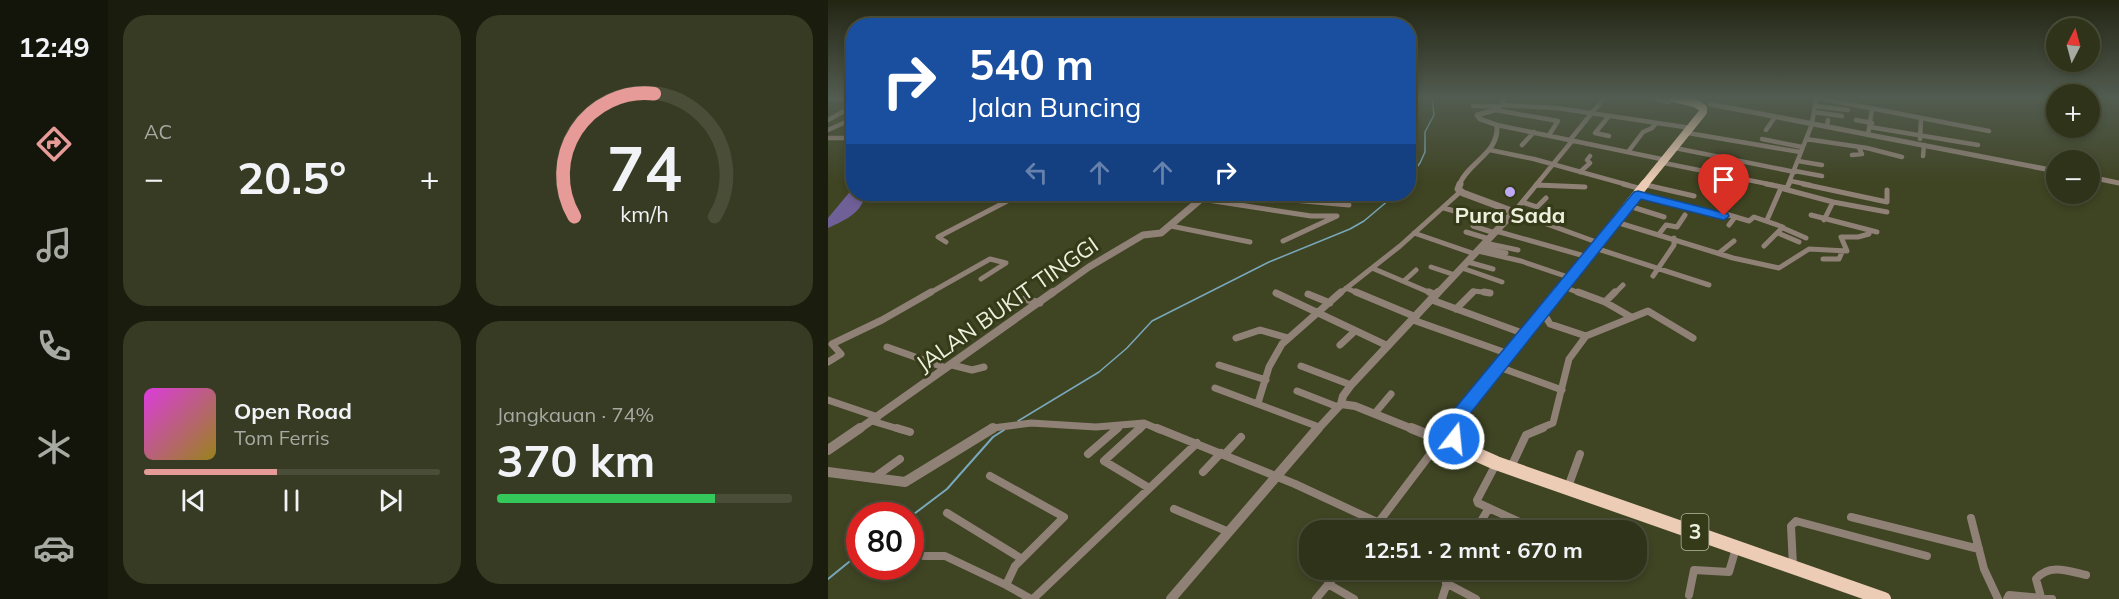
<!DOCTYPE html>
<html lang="id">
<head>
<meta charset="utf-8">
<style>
  body { margin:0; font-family:Mulish,sans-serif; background:#373b23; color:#f1f3f6; height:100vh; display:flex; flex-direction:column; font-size:22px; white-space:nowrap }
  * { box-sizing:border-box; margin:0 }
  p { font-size:20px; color:#a7aaa2 }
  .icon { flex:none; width:33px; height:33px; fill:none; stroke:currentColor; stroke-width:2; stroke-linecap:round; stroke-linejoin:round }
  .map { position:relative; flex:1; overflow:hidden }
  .panel { display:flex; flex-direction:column; gap:15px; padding:15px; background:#1a1c0e; width:720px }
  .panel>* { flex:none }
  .guide { position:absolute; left:18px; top:18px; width:570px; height:183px; border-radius:24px; box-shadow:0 3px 9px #0003,0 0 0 2px #4a4e39; background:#1a4fa0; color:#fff; overflow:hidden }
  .needle { width:39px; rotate:6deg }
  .fabs { position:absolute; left:1218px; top:18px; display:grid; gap:12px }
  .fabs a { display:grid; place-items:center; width:54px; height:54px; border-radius:50%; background:#2f331a; box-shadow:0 3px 9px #0003,0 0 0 2px #4a4e39; font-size:30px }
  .speed { position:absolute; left:18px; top:502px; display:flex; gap:12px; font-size:30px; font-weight:700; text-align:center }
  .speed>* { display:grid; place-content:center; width:78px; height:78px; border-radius:50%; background:#2f331a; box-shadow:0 3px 9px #0003,0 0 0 2px #4a4e39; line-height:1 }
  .speed .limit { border:9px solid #d22; background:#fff; color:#111 }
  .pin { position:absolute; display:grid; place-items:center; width:51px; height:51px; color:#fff; margin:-62px -26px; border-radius:50% 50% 50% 0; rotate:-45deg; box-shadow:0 0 6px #0007 }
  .pin .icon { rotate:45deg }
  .me { position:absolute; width:66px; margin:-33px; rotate:16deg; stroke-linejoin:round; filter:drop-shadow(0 0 4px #0008) }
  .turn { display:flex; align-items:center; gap:21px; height:126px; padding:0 24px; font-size:27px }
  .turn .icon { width:78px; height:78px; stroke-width:2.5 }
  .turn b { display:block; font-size:42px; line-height:51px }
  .lanes { display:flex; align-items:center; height:57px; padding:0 24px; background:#0003; justify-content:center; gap:30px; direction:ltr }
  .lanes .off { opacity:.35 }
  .big { font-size:45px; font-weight:700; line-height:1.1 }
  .panel .tile { flex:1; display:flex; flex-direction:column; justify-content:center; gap:9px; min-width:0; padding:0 21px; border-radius:24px; background:#373b23 }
  .panel .dial { align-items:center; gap:0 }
  .dial svg { height:156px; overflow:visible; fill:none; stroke:#4a4e39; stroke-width:7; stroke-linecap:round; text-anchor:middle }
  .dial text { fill:#f1f3f6; stroke:none }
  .song { display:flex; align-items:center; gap:18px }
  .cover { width:72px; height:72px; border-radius:9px; background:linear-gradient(135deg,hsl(300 70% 55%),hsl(50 70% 35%)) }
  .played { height:6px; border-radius:3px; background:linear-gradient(90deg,#e69b98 45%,#4a4e39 45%) }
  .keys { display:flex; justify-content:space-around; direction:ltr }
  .heat { display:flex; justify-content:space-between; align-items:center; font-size:33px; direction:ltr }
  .charge { height:9px; border-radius:4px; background:linear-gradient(90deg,#34c759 74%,#4a4e39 0) }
  .panel .tiles { flex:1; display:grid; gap:15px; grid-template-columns:repeat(2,1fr) }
  .trip { position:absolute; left:471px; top:520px; width:348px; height:60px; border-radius:24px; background:#2f331a; box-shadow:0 3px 9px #0003,0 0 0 2px #4a4e39; font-weight:700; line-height:60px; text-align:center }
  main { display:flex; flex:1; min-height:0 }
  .tabs { display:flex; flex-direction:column; width:108px; justify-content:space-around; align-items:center; background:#13140a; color:#a7aaa2 }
  .tabs .icon { width:42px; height:42px }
  .tabs .on { color:#e69b98 }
  .tabs b { font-size:27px; color:#f1f3f6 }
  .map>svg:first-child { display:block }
</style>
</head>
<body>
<main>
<nav class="tabs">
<b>12:49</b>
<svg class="icon on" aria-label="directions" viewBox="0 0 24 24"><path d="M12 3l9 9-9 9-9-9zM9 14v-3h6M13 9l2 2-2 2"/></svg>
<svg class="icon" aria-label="music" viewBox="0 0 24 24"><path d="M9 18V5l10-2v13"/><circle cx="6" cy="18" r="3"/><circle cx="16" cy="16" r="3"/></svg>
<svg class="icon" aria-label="phone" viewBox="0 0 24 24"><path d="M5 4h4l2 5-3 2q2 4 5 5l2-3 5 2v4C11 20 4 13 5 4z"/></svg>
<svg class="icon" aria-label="climate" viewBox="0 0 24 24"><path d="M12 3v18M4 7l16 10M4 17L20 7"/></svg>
<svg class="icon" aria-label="car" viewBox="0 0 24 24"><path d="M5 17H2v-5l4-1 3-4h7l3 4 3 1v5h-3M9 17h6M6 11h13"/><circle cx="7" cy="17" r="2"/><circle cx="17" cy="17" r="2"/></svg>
</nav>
<section class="panel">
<div class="tiles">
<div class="tile"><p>AC</p>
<div class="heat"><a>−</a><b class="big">20.5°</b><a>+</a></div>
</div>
<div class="tile dial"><svg viewBox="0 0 100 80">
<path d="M14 69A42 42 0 1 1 86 69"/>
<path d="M14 69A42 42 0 0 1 55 6" stroke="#e69b98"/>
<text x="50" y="56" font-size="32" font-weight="700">74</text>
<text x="50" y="72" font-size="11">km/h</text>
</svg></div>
<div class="tile">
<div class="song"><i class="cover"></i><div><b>Open Road</b><p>Tom Ferris</p></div></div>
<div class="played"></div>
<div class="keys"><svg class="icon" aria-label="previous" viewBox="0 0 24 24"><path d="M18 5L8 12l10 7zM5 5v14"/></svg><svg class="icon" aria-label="pause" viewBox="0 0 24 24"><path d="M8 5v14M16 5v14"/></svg><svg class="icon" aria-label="next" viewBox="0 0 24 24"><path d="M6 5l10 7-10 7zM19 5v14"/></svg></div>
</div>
<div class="tile"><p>Jangkauan · 74%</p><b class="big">370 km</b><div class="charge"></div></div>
</div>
</section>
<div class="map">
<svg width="1291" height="599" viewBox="0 0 1291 599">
  <rect width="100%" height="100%" fill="#3f4423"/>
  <path fill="#706098" d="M25 188 26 194H37C35 213 15 221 0 228V218Z"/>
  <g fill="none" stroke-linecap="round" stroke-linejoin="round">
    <path stroke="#79a8bc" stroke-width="1.5" d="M580 179 592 163 597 152V132L606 115 604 98
      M190 421 271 372 299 348 324 321 441 262 522 229 536 221 568 194"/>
    <path stroke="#79a8bc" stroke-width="2" d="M82 517 119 489 165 437 176 430
      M0 579 32 553"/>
    <path stroke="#908177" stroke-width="4.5" d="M1 98 15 99
      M829 98V100L841 102
      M990 98 1161 131
      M673 105 729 108 863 128
      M645 106H671
      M987 106 1020 110
      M667 110 730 121 721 135
      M986 112 1014 116
      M781 116 767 133 781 136
      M0 120 18 110H26
      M1028 120 1044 123
      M669 125 838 160
      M999 127 1000 120
      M1042 127 1150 145
      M0 130 20 121
      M938 130 947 117
      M860 133 972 152
      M1040 135 1044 109
      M0 138H26
      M934 139 974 147
      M978 139 1039 148 1074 157
      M1092 139 1093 119
      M742 140 776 98
      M694 145 706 132
      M847 148 967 172
      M662 150 706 159 800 185
      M800 152 815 132 824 128 828 123
      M1024 155 1034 154 1031 148
      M1095 156 1096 145
      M970 161 994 165
      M836 163 945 185
      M967 171 994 176
      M752 172 762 163 759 160 762 156
      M963 181 982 185
      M708 185 744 141
      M709 185H713
      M890 185 895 176
      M912 185 914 180
      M960 185 984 124 988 98"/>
    <path stroke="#908177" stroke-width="5" d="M709 184 686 212 771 243
      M795 184 814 189
      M938 184 959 188 961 184
      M975 184 1059 202V190
      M709 185 757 187
      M818 185 866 196
      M910 189 912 184
      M956 189 1005 202 1059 212
      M430 194 432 197 521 205
      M513 194H524
      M810 195 892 216 901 215 921 221 926 217 955 227 936 246
      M373 199 483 216H509L455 241
      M887 199 891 184
      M694 202 709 207 718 198
      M801 206 836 217
      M616 208 643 216
      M983 215 1049 232
      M939 220 953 188
      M996 220 1005 202
      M788 222 905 258 951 268 981 249 1019 251 1013 237H1030L1041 234
      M901 225 907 217
      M343 226 422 242
      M645 226 667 233
      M955 228 978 238
      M668 231 760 257
      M638 232 661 239
      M586 233 647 254
      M950 233 971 242
      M831 234 838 225 849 227 857 215
      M118 242 110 237 193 194
      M657 243 690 250
      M653 247 678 253
      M767 248 881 285
      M650 251 693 261 743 278
      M891 253 906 241
      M995 259H1011L1014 252
      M640 262 665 269
      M603 267 627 275
      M544 268 605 294
      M634 268 674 282
      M825 276 846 245V238
      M576 281 588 270
      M736 287 754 294
      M518 288 532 294
      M100 294 162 259 178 263 153 279
      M511 294 572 246 632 192
      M643 294 646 291 662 293
      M786 294 795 285"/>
    <path stroke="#908177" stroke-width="7" d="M528 292 588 317
      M601 292 608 295
      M656 292 662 293
      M750 292 777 302 803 317
      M448 293 560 346
      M480 294 502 303
      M197 299 212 303
      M604 300 697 334
      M777 302 787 292
      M628 309 645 292
      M712 316 719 319 722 324 758 336 820 311 865 338
      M585 320 681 354
      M408 338 432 330 460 338
      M512 345 527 331
      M59 347 118 368
      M0 362 13 354 4 344 54 320 103 292
      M124 365 144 370 156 367
      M391 365 438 380
      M473 366 523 385
      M671 367 734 390
      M387 388 491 427
      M469 391 510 407
      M0 400 50 417
      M430 403 441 367 454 344 513 292
      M547 413 563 394
      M44 421 74 430
      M165 428 203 423 268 427 316 423 332 430
      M288 430 291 427
      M311 430 317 424
      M708 430 725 423 741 359 758 336"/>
    <path stroke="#908177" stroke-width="8" d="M69 428 82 432
      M312 428 276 461 321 488
      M329 428 467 484 551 523
      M260 454 290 428
      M396 455 413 437
      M683 467 698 435 715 428
      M375 472 393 453
      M162 476 236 517 187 566 178 585 203 599
      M47 477 72 459
      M740 487 752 454
      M661 508 711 531
      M346 509 401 532
      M119 513 194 559
      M1023 517 1151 549
      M1143 518 1156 569 1170 599
      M544 531 613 440
      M647 531 661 508 650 503 649 500 668 464
      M96 556H117L178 585
      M965 566 963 526 968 521 1099 556
      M618 583 648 599
      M500 584 526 599
      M861 595 866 570 901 572 908 548
      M1213 597 1208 579C1221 563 1241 571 1258 575
      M205 599 369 443
      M488 599 512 570
      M614 599 623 570
      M1179 599 1181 595 1224 599"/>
    <path stroke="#908177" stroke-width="5" d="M882 104 1228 171
      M1262 177 1291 183
      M631 185C641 161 671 154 669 125L652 119 649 115 670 109 677 98"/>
    <path stroke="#908177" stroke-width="7" d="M223 294 261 267 315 235 333 233 379 194
      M609 294 686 212 635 193 630 189 632 184"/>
    <path stroke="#908177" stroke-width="8" d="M513 404 515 396 523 385 610 292
      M30 430 225 292
      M162 430 165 428
      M489 430 513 404 527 406 587 430"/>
    <path stroke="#908177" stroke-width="10" d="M583 428 613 440 626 439
      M0 450 32 428
      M0 472 77 482 165 428
      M343 599 490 428"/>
    <path stroke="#edccb5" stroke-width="8" d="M816 185 875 112V108L867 103 845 98"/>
    <path stroke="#edccb5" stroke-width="9" d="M729 294 817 184"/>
    <path stroke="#edccb5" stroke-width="11" d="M624 430 630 417 730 292"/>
    <path stroke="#edccb5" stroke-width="14" d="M624 428 626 439 641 451 668 463 1056 599"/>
  </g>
  <linearGradient id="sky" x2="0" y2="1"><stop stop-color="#232513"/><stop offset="0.54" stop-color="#525c50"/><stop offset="1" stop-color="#525c50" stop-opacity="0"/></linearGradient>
  <rect width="1291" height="181" fill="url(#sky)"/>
  <path fill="#1a73e8" stroke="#114b97" stroke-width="1.5" d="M810 191 900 214 901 216 896 220 813 199 637 420 632 429 634 439 632 443 626 445 620 443 615 429 624 412 806 192Z"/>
  <circle fill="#bea9f5" stroke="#353a19" stroke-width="2" cx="682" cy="192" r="6"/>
  <g text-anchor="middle" stroke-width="6" stroke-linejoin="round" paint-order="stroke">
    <rect fill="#353a19" stroke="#b5b9a2" stroke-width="1.5" x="853.5" y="514" width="27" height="36" rx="4.5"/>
    <g font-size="21" font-weight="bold" fill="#ecf0dc">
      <text x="867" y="539">3</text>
    </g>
    <g font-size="22" font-weight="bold" fill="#ecf0dc" stroke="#353a19">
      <text x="682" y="223">Pura Sada</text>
    </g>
    <g font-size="22" fill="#ecf0dc" stroke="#353a19">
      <text transform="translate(179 304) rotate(-35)" y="8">JALAN BUKIT TINGGI</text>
    </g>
  </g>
</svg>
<div class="fabs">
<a><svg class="needle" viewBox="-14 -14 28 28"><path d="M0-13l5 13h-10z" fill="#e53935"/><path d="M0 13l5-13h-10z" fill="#a7aaa2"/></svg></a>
<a>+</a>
<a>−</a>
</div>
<div class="speed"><div class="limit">80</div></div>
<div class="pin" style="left:896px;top:216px;background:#d93025"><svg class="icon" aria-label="arrive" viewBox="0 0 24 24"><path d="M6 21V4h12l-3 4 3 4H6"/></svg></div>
<svg class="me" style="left:626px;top:439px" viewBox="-20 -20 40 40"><circle r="17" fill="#1a73e8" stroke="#fff" stroke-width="3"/><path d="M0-11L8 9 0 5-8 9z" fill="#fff"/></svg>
<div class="trip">12:51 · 2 mnt · 670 m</div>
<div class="guide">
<div class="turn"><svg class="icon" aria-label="right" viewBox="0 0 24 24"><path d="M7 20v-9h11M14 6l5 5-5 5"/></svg><div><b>540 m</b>Jalan Buncing</div></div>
<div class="lanes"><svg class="icon off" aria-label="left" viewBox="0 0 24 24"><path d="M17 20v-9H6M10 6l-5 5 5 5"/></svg><svg class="icon off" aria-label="ahead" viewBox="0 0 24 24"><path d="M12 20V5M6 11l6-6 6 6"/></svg><svg class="icon off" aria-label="ahead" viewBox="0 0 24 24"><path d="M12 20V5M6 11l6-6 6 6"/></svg><svg class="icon" aria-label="right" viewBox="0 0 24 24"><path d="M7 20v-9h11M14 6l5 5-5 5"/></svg></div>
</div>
</div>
</main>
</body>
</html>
